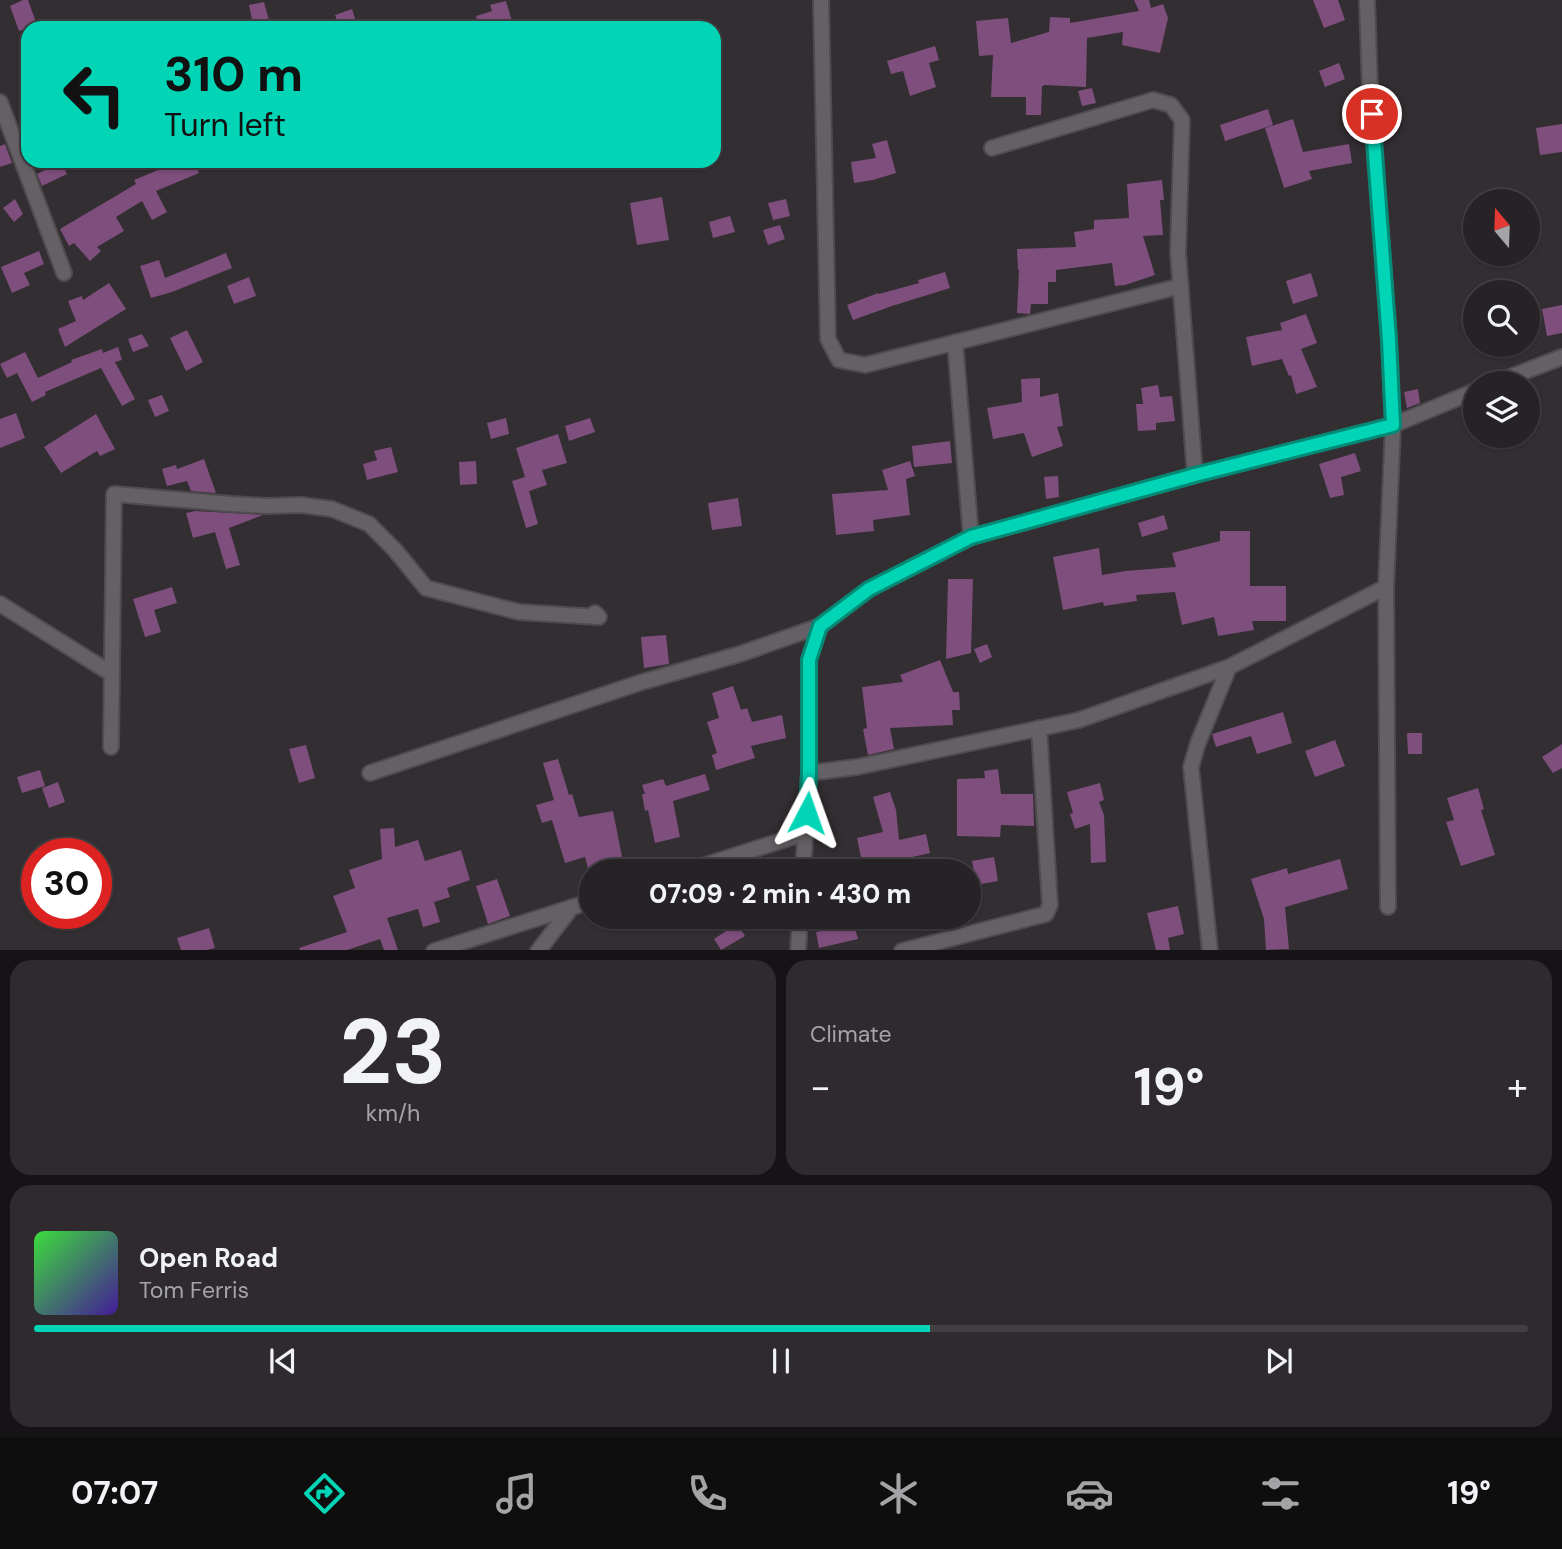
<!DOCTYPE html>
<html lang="en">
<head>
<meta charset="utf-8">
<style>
  body { margin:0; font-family:"DM Sans",sans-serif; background:#2e2a2e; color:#f1f3f6; height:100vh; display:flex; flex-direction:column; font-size:26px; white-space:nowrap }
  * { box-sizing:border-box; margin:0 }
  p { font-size:23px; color:#a4a4a7 }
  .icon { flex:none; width:38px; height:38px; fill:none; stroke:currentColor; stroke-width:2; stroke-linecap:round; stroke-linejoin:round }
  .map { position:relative; height:950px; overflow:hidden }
  .drawer { display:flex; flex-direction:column; gap:10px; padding:10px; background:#151315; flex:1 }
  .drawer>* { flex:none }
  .banner { position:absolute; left:21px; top:21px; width:700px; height:147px; border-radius:21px; box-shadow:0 2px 5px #0004,0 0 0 2px #423f43; background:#02d5b6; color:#111; overflow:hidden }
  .needle { width:46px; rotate:341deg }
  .tools { position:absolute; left:1463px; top:189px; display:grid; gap:14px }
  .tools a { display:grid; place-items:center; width:77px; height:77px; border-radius:50%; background:#262226; box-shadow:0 2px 5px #0004,0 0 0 2px #423f43; font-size:35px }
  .speed { position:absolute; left:21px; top:838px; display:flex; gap:14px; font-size:35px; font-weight:700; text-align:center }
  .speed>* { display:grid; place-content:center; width:91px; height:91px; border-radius:50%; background:#262226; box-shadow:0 2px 5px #0004,0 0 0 2px #423f43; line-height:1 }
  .speed .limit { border:10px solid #d22; background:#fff; color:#111 }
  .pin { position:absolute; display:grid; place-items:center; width:60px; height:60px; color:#fff; margin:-30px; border:4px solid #fff; border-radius:50%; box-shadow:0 2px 7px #0007 }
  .me { position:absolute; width:77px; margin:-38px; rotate:4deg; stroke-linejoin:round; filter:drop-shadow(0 0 5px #0008) }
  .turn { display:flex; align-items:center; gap:24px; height:147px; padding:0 28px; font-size:32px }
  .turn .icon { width:91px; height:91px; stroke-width:2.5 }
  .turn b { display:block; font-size:49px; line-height:60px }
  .big { font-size:52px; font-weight:800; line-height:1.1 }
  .drawer .card { flex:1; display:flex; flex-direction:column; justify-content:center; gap:10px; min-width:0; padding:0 24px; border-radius:21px; background:#2e2a2e }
  .drawer .dial { align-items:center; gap:0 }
  .dial b { font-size:91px; line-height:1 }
  .song { display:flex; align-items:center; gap:21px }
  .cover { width:84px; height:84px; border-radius:10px; background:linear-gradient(135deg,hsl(120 70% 55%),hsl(260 70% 35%)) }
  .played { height:7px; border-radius:4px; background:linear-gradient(90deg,#02d5b6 60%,#423f43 60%) }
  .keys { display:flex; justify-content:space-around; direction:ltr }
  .heat { display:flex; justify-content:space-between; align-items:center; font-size:38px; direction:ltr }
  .drawer .tiles { flex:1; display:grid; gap:10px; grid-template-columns:1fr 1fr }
  .card:last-child { grid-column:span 2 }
  .trip { position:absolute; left:579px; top:859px; width:402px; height:70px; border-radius:35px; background:#262226; box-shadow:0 2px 5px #0004,0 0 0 2px #423f43; font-weight:800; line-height:70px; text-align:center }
  .dock { display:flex; height:112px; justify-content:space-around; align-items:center; background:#0f0e0f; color:#a4a4a7 }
  .dock .icon { width:49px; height:49px }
  .dock .selected { color:#02d5b6 }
  .dock b { font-size:32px; color:#f1f3f6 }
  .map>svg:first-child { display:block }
</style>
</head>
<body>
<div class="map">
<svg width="1562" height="951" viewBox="0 0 1562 951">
  <rect width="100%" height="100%" fill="#332e32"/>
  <path fill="#7e4e7d" d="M23 0H28L37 25 19 31 10 6Z
    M1134 0H1149L1151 8 1163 4 1168 18 1160 53 1122 45 1123 32 1087 38 1086 87 1044 85V86H1042L1041 115H1026V97H991L993 55 979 56 976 21 1008 18 1011 43 1049 32 1050 17 1070 18V23L1139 11Z
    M1313 0H1338L1345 20 1324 28Z
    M506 1 514 28H480L476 16 492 11 490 5Z
    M264 2 271 28H254L249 5Z
    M352 9 358 28H340L335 15Z
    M935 46 939 60 929 63 936 87 910 96 903 71 891 74 887 61Z
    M1339 63 1345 79 1325 87 1319 71Z
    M1092 88 1096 103 1082 106 1078 91Z
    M1268 109 1273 125 1225 141 1220 125Z
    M1293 119 1303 152 1349 144 1352 163 1309 171 1312 179 1284 188 1265 128Z
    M1562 124V152L1540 155 1536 128Z
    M887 140 896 173 873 180 854 183 851 162 876 158 872 144Z
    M5 144 12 163 0 167V146Z
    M180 161H194L199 173 156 191 167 212 152 220 142 201 116 217 124 231 97 247 101 251 90 261 74 243 69 246 60 229 136 184 134 180Z
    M61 162 67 174 42 186 37 174Z
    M1162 180 1164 200H1160L1163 235 1143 236 1155 275 1125 285 1115 286 1112 263 1056 270V282H1048V304H1031L1030 314 1017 313 1019 270H1018L1017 249 1076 247 1074 232 1094 229V220L1129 218 1127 184Z
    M662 197 669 240 637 245 630 203Z
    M15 199 23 214 14 222 3 208Z
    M786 199 790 216 773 220 768 203Z
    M730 216 735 232 713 238 709 222Z
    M780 225 785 239 768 245 763 230Z
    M39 251 44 264 24 273 30 285 12 293 1 267Z
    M226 253 232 268 172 292 151 298 140 266 159 260 165 278Z
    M945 272 950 288 892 306 853 320 847 305 878 293 879 294 919 283 918 280Z
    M1311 273 1318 296 1293 304 1286 281Z
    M249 277 256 296 234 304 227 286Z
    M109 283 126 309 65 347 58 329 76 321 68 301 82 296 83 300Z
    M1562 305V333L1547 336 1542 309Z
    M1306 314 1317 343 1301 349 1317 387 1296 394 1291 375 1289 376 1282 359 1252 366 1246 337 1282 330 1280 323Z
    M187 330 203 362 186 371 170 338Z
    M142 334 149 346 133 352 128 339Z
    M118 347 122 360 115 362 135 399 122 406 101 368 45 392 46 395 32 402 17 373 7 378 0 364 25 352 38 378 72 362 71 360 102 349 103 353Z
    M1040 378V397L1058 393 1063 426 1057 427 1063 446 1032 457 1024 433 993 439 987 408 1022 402 1021 379Z
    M1158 385 1160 397 1172 396 1175 421 1156 423V430L1138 431 1136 404H1143L1141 388Z
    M1418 389 1420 403 1407 408 1404 392Z
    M162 395 169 411 155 417 148 400Z
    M16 413 25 438 0 448V419Z
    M96 414 115 449 100 456 97 451 61 473 44 447Z
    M506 418 509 434 491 439 487 423Z
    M590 418 595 432 569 441 565 426Z
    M558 434 567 463 542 470 547 485 529 491 538 524 526 528 512 481 525 477 516 448Z
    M950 441 952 463 914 467 912 446Z
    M391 447 398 472 367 480 363 464 377 460 374 451Z
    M1355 453 1361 471 1341 477 1344 495 1330 498 1319 464Z
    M204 459 216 493 191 491 187 481 167 486 162 469 176 465 177 469Z
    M476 461 477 484 460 485 459 462Z
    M910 461 915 476 906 479 910 515 873 520 874 531 836 535 832 494 888 490 882 470Z
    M1058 476 1059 497 1046 499 1044 477Z
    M738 498 742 526 712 530 708 503Z
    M195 511 263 515 229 528 240 565 226 569 215 532 193 538 186 513Z
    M1164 515 1168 529 1142 537 1138 523Z
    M1220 531H1250V586H1286V621H1252L1254 630 1218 636 1214 617 1182 625 1175 592 1136 595 1137 601 1104 606 1103 602 1063 610 1053 557 1099 548 1102 575 1125 571 1176 567 1172 553 1220 541Z
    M948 579H973L971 653 946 659Z
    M172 587 177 603 154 610 161 632 145 637 133 599Z
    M666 635 669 664 644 668 641 637Z
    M987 644 992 657 980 663 974 649Z
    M940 660 953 692H959L960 710H952L953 725 890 728 894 749 868 755 863 729 867 728 862 687 903 682 900 675Z
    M733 686 741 710 747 708 752 722 782 715 786 738 751 746 755 758 716 770 712 755 717 753 707 722 719 718 712 693Z
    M1283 712 1292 743 1257 754 1251 736 1216 747 1212 734Z
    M1407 733H1422V754H1408Z
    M1335 740 1345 766 1315 777 1305 751Z
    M1562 744V768L1553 773 1542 757Z
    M306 745 315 778 299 783 289 749Z
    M558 759 569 795 572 794 579 817 613 811 625 872H589L585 857 565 863 552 820 542 823 536 805 554 800 543 763Z
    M998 769 1001 794H1033L1034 826 1001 825 1000 837 957 836V779L985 778 984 771Z
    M40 770 45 786 22 793 17 777Z
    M705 774 710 790 673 801 680 837 655 843 648 810 645 811 642 794H645L642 785 663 779 666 786Z
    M58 782 65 802 49 808 42 788Z
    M1100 783 1104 800 1099 802 1104 815 1106 862 1091 863 1090 824 1075 829 1070 814 1073 813 1067 792Z
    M1478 788 1484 809 1481 810 1495 855 1461 866 1446 822 1454 820 1447 798Z
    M890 792 896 810 899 840 926 834 930 853 882 864 884 872H864L857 838 883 832 873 797Z
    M394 828 395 847 418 840 425 861 461 850 470 880 447 888 450 897 434 902 440 922 423 927 418 909 387 918 398 950H384L380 939 347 950H300L299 948 347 932 333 896 355 888 349 870 382 859 380 829Z
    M994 857 998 881 976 885 972 861Z
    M1340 859 1348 889 1285 907 1289 949 1266 950 1264 919 1251 879 1287 868 1288 874Z
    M497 879 510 916 488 924 476 886Z
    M1178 906 1184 934 1168 938 1170 950H1156L1147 913Z
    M834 917H852L858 939 819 948 816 932 835 928Z
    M737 924 745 936 721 950 714 939Z
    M209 928 215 948 206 950H181L177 938Z"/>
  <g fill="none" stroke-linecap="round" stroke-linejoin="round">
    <defs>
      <path id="street" d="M821 0 828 339 839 360 865 365 1181 286
        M1367 0 1370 89 1389 340 1393 425 1386 587 1388 907
        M0 102 64 273
        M992 148 1153 100 1171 105 1182 120 1178 252 1195 475
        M955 342 971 537
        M1495 383 1562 357
        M0 604 112 674
        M111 747 114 494 231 504 267 506 301 505 332 509 369 524 395 550 426 588 519 612 599 617 595 613
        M370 773 642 682 740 654 820 626 869 589 971 537 1195 475 1393 425 1475 391
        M809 773 857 767 1079 720 1229 667 1386 587
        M684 872 805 833
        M803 872 809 773V660L820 626
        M434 951 592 901
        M538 951 572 907
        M798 951 800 917
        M902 951 1046 914 1050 905 1039 728
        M1210 951 1191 767 1198 743 1229 667"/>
    </defs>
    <use href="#street" stroke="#4f4c4f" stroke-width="18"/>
    <use href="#street" stroke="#656065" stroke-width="14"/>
  </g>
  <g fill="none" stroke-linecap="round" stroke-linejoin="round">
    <defs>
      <path id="route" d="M807 813 809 773V660L820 626 869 589 971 537 1195 475 1393 425 1389 340 1372 114"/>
    </defs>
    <use href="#route" stroke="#018a76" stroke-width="18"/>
    <use href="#route" stroke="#02d5b6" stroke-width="12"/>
  </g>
</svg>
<div class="tools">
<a><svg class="needle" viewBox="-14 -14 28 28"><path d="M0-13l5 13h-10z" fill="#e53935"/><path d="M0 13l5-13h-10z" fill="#a4a4a7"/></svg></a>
<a><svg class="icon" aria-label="search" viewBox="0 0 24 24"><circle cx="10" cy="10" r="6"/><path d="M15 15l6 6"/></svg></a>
<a><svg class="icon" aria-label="layers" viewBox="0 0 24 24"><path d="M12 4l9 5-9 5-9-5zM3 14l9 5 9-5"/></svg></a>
</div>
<div class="speed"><div class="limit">30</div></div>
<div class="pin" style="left:1372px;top:114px;background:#d93025"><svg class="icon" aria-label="arrive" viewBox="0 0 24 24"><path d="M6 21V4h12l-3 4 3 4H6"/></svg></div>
<svg class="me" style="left:807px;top:813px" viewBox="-20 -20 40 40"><path d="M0-17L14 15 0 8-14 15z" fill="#02d5b6" stroke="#fff" stroke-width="4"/></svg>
<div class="trip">07:09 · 2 min · 430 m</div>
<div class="banner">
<div class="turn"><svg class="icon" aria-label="left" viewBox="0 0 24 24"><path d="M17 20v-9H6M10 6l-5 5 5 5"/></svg><div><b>310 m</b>Turn left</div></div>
</div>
</div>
<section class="drawer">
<div class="tiles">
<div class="card dial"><b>23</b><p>km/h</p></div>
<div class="card"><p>Climate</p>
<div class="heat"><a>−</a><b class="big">19°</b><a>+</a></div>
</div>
<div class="card">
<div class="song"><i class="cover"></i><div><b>Open Road</b><p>Tom Ferris</p></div></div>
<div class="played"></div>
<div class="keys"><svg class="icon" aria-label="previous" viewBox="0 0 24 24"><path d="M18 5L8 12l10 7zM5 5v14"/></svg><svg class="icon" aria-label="pause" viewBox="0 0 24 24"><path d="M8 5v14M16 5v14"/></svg><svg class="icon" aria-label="next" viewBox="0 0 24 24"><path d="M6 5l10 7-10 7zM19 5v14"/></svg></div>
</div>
</div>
</section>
<nav class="dock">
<b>07:07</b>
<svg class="icon selected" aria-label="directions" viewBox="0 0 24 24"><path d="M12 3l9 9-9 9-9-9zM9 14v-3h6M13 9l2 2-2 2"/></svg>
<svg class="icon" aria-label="music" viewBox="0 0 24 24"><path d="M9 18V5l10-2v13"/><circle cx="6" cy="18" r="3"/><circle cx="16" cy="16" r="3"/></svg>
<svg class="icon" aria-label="phone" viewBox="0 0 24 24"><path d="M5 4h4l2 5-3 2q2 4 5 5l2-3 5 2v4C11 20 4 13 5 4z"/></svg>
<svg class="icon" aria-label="climate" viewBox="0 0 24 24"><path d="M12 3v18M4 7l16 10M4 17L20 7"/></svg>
<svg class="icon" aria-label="car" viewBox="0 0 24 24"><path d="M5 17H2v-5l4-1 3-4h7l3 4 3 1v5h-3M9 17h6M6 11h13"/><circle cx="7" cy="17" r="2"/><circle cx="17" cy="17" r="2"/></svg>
<svg class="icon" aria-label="filters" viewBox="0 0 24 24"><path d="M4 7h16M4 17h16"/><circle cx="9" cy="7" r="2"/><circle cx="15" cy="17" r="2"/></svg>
<b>19°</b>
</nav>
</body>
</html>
